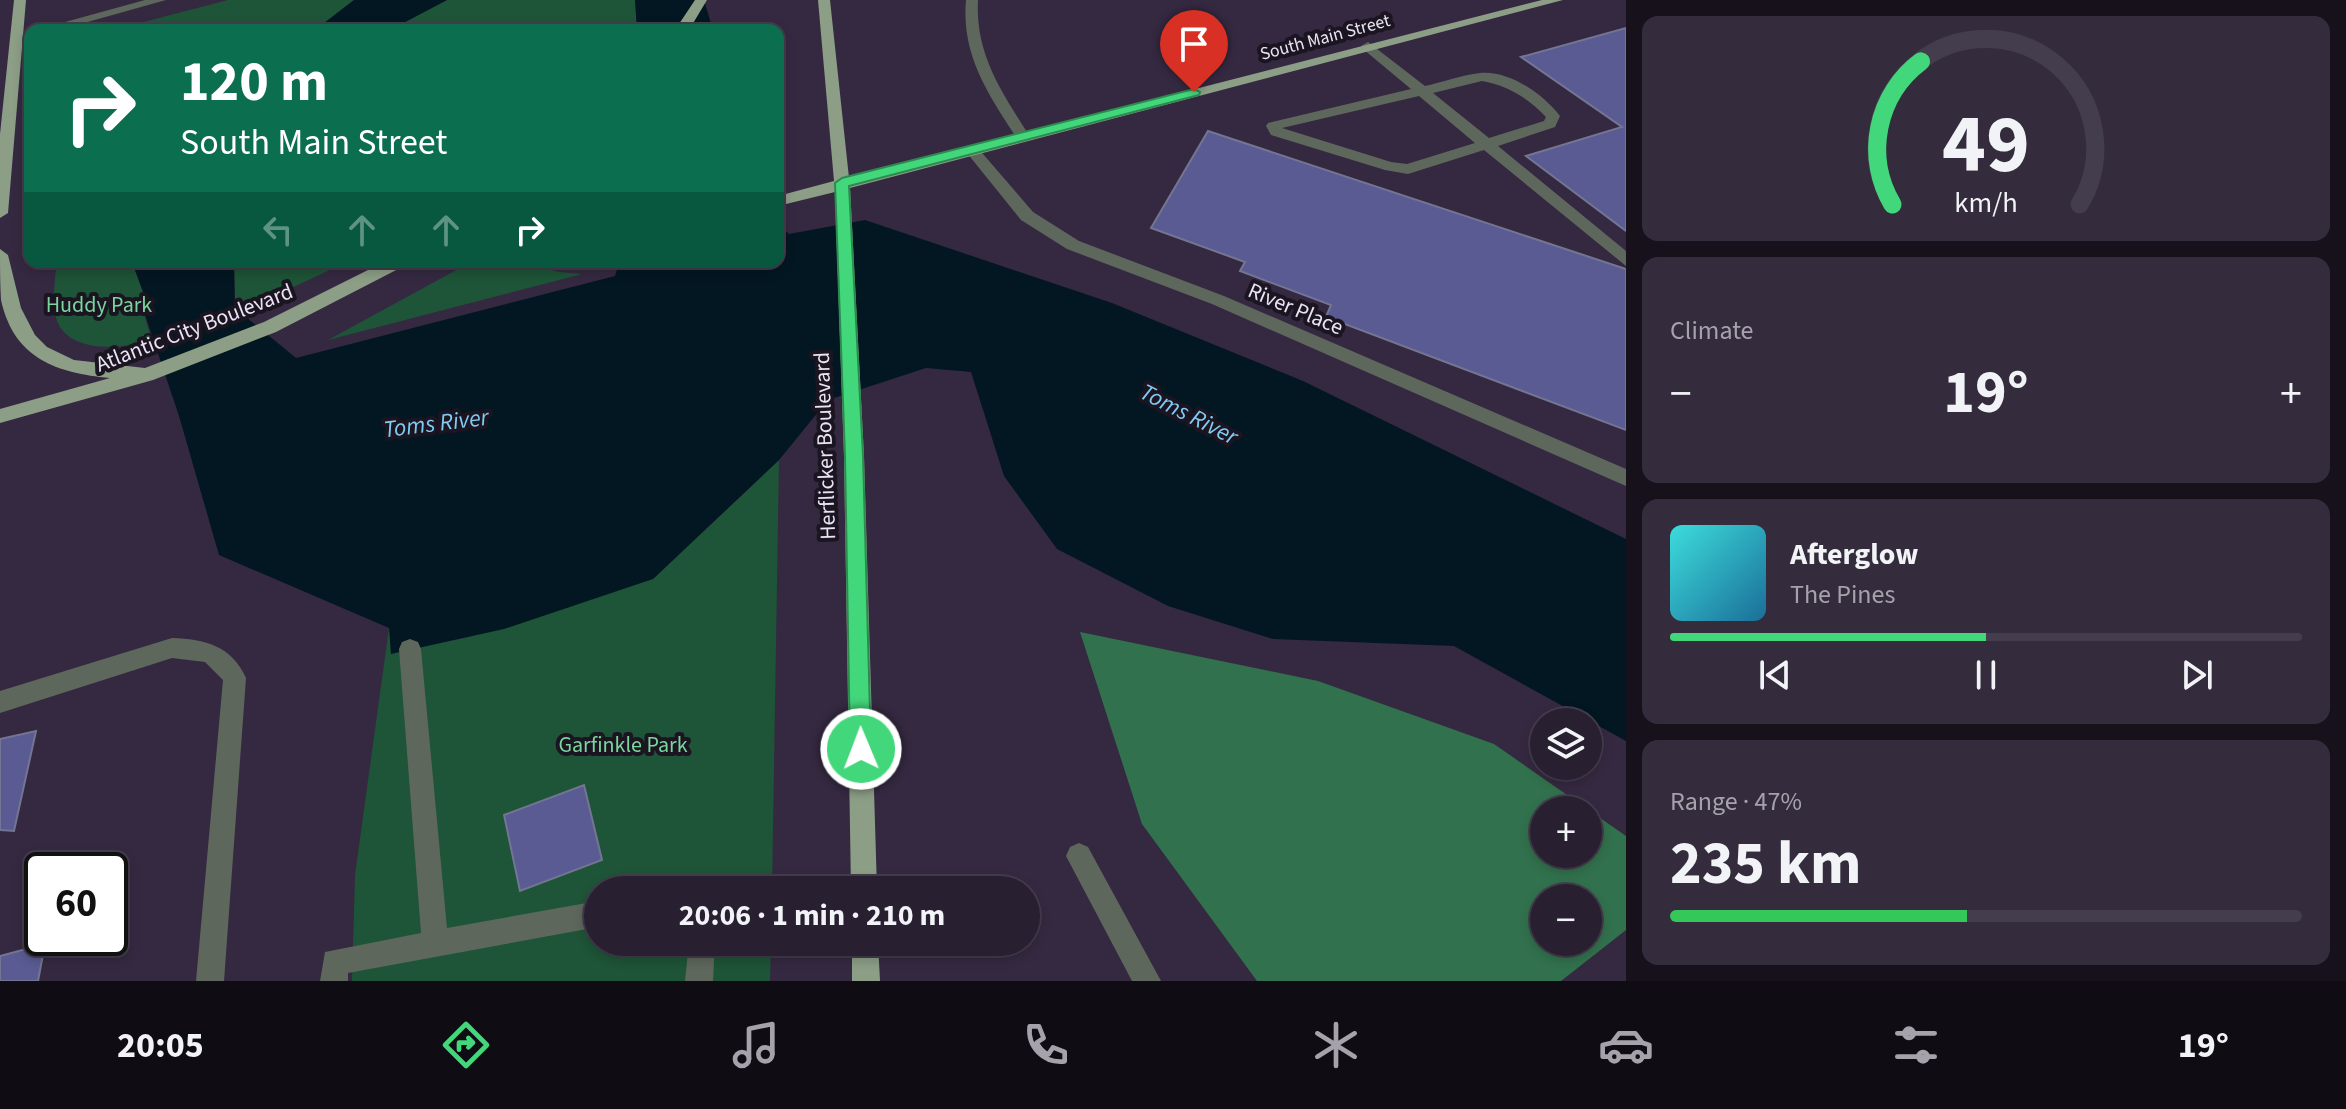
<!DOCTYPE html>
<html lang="en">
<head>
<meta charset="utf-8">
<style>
  body { margin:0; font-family:"Source Sans 3",sans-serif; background:#342c3d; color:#f1f3f6; height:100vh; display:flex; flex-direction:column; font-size:30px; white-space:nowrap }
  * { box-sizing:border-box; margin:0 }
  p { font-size:26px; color:#a5a2ab }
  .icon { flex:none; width:44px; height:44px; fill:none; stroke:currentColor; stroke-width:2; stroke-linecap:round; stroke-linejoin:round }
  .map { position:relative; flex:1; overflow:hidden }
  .sheet { display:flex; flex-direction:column; gap:16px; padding:16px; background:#16111b; width:720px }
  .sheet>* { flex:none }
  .top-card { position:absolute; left:24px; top:24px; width:760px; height:244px; border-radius:16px; box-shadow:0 4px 12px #0003,0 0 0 2px #443d4d; background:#0b6e4f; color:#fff; overflow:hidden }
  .controls { position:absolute; left:1530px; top:708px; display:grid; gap:16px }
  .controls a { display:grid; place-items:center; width:72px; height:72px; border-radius:50%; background:#281f31; box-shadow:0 4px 12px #0003,0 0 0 2px #443d4d; font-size:40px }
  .speed { position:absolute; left:24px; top:852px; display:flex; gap:16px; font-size:40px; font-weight:700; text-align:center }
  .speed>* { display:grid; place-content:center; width:104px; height:104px; border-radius:50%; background:#281f31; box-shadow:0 4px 12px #0003,0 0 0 2px #443d4d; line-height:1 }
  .speed .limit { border:4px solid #111; border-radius:12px; background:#fff; color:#111 }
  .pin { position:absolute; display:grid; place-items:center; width:68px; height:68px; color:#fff; margin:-82px -34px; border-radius:50% 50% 50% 0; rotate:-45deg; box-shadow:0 0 8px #0007 }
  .pin .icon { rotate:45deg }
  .me { position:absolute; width:88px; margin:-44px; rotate:359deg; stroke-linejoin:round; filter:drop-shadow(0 0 6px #0008) }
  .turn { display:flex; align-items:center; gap:28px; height:168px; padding:0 24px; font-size:36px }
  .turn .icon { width:104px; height:104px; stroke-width:2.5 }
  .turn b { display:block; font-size:56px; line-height:68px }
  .lanes { display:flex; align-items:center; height:76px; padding:0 24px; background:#0003; justify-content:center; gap:40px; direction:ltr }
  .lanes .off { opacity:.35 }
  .big { font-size:60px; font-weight:700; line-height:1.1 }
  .sheet .card { flex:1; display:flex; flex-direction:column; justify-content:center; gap:12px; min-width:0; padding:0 28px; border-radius:16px; background:#342c3d }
  .sheet .dial { align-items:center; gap:0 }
  .dial svg { height:208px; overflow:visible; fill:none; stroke:#443d4d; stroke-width:7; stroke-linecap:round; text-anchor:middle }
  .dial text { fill:#f1f3f6; stroke:none }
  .song { display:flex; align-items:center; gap:24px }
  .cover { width:96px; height:96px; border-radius:12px; background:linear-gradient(135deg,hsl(180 70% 55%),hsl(200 70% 35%)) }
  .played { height:8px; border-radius:4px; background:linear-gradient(90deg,#43d77b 50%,#443d4d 50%) }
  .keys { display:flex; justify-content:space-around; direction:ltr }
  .heat { display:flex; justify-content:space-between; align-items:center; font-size:44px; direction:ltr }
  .charge { height:12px; border-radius:6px; background:linear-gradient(90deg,#34c759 47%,#443d4d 0) }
  .trip { position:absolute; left:584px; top:876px; width:456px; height:80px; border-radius:40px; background:#281f31; box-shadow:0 4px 12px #0003,0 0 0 2px #443d4d; font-weight:700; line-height:80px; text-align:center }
  .tab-bar { display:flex; height:128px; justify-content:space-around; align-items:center; background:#100c14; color:#a5a2ab }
  .tab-bar .icon { width:56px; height:56px }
  .tab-bar .on { color:#43d77b }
  .tab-bar b { font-size:36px; color:#f1f3f6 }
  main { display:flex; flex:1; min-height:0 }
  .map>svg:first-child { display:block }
</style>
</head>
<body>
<main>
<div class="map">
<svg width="1626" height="981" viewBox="0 0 1626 981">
  <rect width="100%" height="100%" fill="#352941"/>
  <path fill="#1e5437" d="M228 0H354L315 30H113Z
    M447 0H635L637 30H390Z
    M56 262H132L146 300 141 303 151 339C122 351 61 354 55 313 52 297 56 278 56 262Z
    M234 262H347L289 289 235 308Z
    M471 262H519L559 272 582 274 328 340Z
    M779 460 772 890H598V942H771L770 981H352L355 875 389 628 653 579Z"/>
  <path fill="#32714d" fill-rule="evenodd" d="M1080 632 1318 681 1494 744 1626 836V930L1561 981H1257L1142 824ZM1544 810H1588V854H1544ZM1544 898H1588V942H1544Z"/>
  <path fill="#031722" d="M354 0H447L390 30H315Z
    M635 0H704L713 30H637Z
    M865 220 1112 303 1303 381 1626 539V741L1454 646 1273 639 1168 606 1057 549 1004 476 971 372 926 368 828 400 779 460 653 579 504 629 391 654 389 628 219 555 179 416 141 303 146 300 132 262H234L235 308 296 358 615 276 619 262H778V223L789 234Z"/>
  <path fill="#5a5b92" stroke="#737593" stroke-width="2" d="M1626 28V231L1526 156 1622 127 1521 57Z
    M1208 131 1626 269V430L1326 317 1331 305 1240 271 1245 262 1151 228Z
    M36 731 14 831 0 830V739Z
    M584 785 602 860 520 891 504 815Z
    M45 944 38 981H0V956Z"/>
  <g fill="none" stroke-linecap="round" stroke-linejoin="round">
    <path fill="#5e675c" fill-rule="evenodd" d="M145 0H166L59 30H36Z
      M966 0H978C975 55 1002 92 1030 137L1028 140H1018C989 95 961 56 966 0Z
      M1368 42 1425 86C1443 82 1462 75 1480 73 1509 70 1543 94 1560 116L1555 127 1498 146 1626 251V266L1484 150 1408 174 1385 170 1271 135 1266 126 1268 123 1411 89 1363 49 1361 46ZM1482 81C1507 85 1528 98 1546 117L1544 121 1489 138 1433 93ZM1419 96 1475 143 1407 164 1391 162 1282 128Z
      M972 145 977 147 1033 212 1079 241 1224 296 1626 469V486L1212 304 1067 249 1021 220 967 153 964 150Z
      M172 638C205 639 232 646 246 678L224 981H196L223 680 205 662 172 658 0 713V691Z
      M410 639 418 642 421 649 447 928 598 901V927L348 973V981H320L325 952 421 933 399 649 402 642Z
      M1079 843 1088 847 1161 981H1132L1066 856 1070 847Z
      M689 942H715L713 981H685Z"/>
    <path fill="#8c9e86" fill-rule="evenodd" d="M14 0H26L8 213 0 218V134Z
      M695 0H707L689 30H675Z
      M818 0H830L849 178 1542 0H1563L850 188 864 456 877 890H851L844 456 835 192 778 206V196L834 181Z
      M0 249 8 255 21 308 35 335 47 347 74 360 145 368 264 322 384 262H406L404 266 276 332 153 380 0 423V409L110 378C57 373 14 359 1 300 0 284 0 265 0 249Z
      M852 942H878L880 981H852Z"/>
  </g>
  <path fill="#43d77b" stroke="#2c8c50" stroke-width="2" d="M1194 89 1200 92 1199 95 849 186 863 456 871 749 868 757 861 760 853 757 850 749 845 456 835 183 842 178Z"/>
  <g text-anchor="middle" stroke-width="8" stroke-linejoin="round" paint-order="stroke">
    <g font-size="18" fill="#ebe3f3" stroke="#1a1520">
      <text transform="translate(1325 37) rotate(-15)" y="6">South Main Street</text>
    </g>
    <g font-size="22" fill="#7ad59e" stroke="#1a1520">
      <text x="99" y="312">Huddy Park</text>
      <text x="623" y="752">Garfinkle Park</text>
    </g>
    <g font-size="22" fill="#ebe3f3" stroke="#1a1520">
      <text transform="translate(1296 308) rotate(23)" y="8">River Place</text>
      <text transform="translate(194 327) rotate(-21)" y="8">Atlantic City Boulevard</text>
      <text transform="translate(824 446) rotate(-92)" y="8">Herflicker Boulevard</text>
    </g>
    <g font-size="24" font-style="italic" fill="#7fcbf3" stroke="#1a1520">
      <text transform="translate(1189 414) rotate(27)" y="8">Toms River</text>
      <text transform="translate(436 423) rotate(-7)" y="8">Toms River</text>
    </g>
  </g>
</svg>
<div class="controls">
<a><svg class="icon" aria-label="layers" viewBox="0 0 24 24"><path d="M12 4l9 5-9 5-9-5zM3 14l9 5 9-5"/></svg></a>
<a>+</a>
<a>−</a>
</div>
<div class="speed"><div class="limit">60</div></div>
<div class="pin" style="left:1194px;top:92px;background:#d93025"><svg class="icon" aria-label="arrive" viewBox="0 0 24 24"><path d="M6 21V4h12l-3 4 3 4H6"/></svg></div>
<svg class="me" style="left:861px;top:749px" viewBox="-20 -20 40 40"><circle r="17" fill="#43d77b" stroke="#fff" stroke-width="3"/><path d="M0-11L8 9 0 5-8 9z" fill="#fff"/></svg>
<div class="trip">20:06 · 1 min · 210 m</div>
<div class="top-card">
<div class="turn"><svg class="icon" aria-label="right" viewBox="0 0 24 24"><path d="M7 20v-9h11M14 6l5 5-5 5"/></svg><div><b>120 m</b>South Main Street</div></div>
<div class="lanes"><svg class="icon off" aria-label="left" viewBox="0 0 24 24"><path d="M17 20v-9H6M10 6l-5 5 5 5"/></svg><svg class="icon off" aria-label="ahead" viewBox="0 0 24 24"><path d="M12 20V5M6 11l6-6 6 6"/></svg><svg class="icon off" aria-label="ahead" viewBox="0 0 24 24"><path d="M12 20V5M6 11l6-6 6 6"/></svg><svg class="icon" aria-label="right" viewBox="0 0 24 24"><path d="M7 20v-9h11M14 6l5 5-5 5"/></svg></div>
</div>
</div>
<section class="sheet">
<div class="card dial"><svg viewBox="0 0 100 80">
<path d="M14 69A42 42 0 1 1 86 69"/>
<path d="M14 69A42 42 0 0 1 25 14" stroke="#43d77b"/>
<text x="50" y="56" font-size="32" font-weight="700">49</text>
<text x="50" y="72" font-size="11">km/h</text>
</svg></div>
<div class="card"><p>Climate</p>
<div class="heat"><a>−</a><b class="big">19°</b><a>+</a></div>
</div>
<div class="card">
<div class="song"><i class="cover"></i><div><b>Afterglow</b><p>The Pines</p></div></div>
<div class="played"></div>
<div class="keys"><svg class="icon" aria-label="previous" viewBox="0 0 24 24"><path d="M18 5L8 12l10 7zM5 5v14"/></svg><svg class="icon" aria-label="pause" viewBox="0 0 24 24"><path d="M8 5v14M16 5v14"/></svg><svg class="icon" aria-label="next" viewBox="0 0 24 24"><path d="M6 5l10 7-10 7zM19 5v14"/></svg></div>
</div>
<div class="card"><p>Range · 47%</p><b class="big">235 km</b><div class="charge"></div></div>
</section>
</main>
<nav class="tab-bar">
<b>20:05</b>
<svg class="icon on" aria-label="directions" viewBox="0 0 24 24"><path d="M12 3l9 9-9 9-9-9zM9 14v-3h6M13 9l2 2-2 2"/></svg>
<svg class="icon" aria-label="music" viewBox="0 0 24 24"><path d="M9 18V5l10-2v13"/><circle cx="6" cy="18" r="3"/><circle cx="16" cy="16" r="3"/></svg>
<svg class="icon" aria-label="phone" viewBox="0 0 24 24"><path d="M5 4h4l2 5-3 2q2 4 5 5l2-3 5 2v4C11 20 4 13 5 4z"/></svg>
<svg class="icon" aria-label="climate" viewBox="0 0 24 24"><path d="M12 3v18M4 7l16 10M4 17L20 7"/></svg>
<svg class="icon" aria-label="car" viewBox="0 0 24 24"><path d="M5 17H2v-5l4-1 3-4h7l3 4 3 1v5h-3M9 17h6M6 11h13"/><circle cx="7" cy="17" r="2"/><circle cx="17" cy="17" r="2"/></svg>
<svg class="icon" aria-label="filters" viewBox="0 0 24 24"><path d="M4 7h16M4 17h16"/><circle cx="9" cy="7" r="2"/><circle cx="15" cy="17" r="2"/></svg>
<b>19°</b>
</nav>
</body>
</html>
